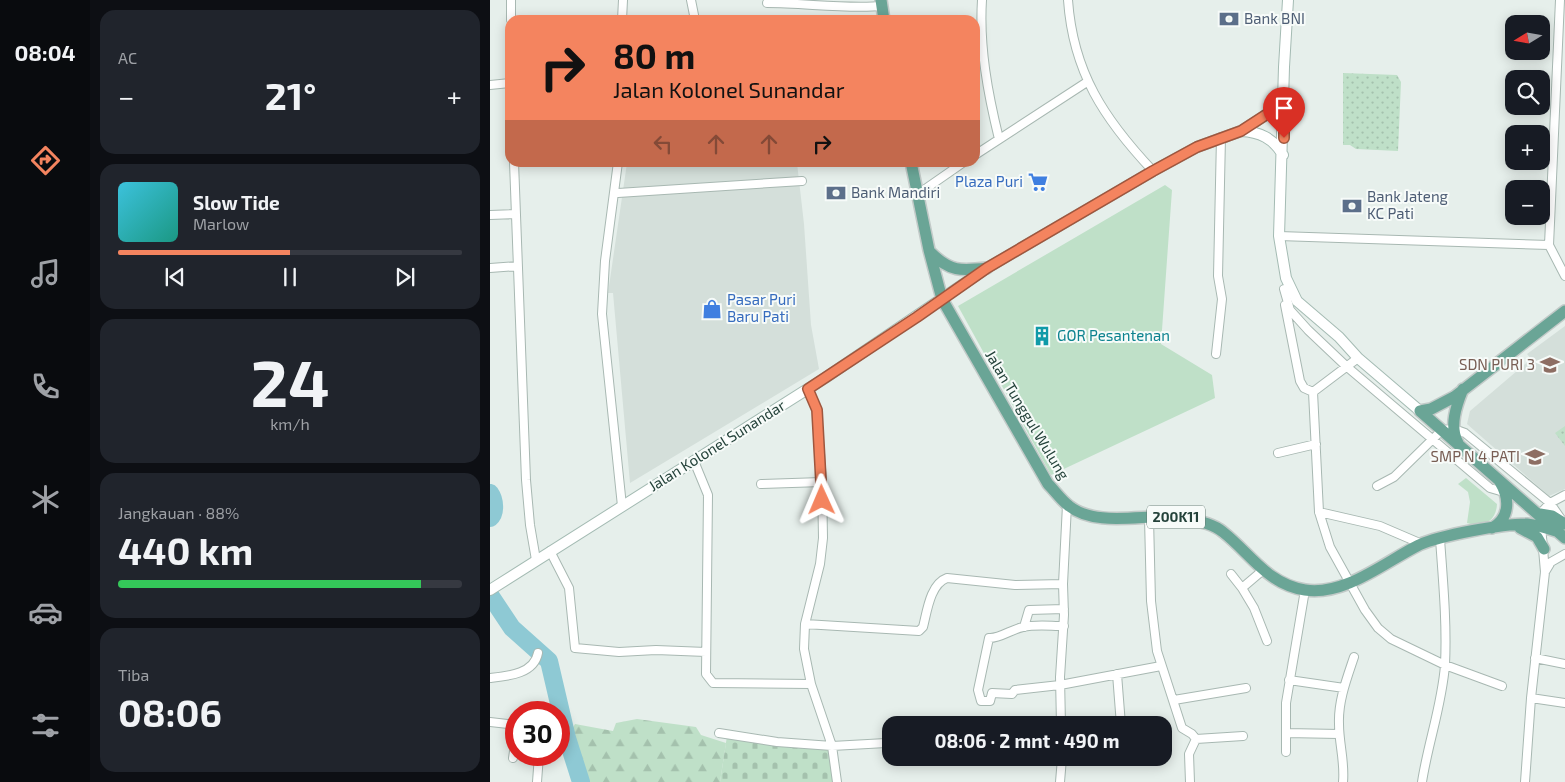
<!DOCTYPE html>
<html lang="id">
<head>
<meta charset="utf-8">
<style>
  body { margin:0; font-family:"Exo 2",sans-serif; background:#20242c; color:#f1f3f6; height:100vh; display:flex; flex-direction:column; font-size:19px; white-space:nowrap }
  * { box-sizing:border-box; margin:0 }
  p { font-size:16px; color:#9ea1a6 }
  .icon { flex:none; width:28px; height:28px; fill:none; stroke:currentColor; stroke-width:2; stroke-linecap:round; stroke-linejoin:round }
  .map { position:relative; flex:1; overflow:hidden }
  .sheet { display:flex; flex-direction:column; gap:10px; padding:10px; background:#0d0f14; width:400px }
  .sheet>* { flex:none }
  .hud { position:absolute; left:15px; top:15px; width:475px; height:152px; border-radius:15px; box-shadow:0 2px 12px #0003; background:#f4845f; color:#111; overflow:hidden }
  .needle { width:32px; rotate:259deg }
  .fabs { position:absolute; left:1015px; top:15px; display:grid; gap:10px }
  .fabs a { display:grid; place-items:center; width:45px; height:45px; border-radius:10px; background:#171b24; box-shadow:0 2px 12px #0003; font-size:25px }
  .speed { position:absolute; left:15px; top:701px; display:flex; gap:10px; font-size:25px; font-weight:700; text-align:center }
  .speed>* { display:grid; place-content:center; width:65px; height:65px; border-radius:50%; background:#171b24; box-shadow:0 2px 12px #0003; line-height:1 }
  .speed .limit { border:8px solid #d22; background:#fff; color:#111 }
  .pin { position:absolute; display:grid; place-items:center; width:42px; height:42px; color:#fff; margin:-51px -21px; border-radius:50% 50% 50% 0; rotate:-45deg; box-shadow:0 0 5px #0007 }
  .pin .icon { rotate:45deg }
  .me { position:absolute; width:55px; margin:-28px; rotate:359deg; stroke-linejoin:round; filter:drop-shadow(0 0 4px #0008) }
  .turn { display:flex; align-items:center; gap:18px; height:105px; padding:0 25px; font-size:22px }
  .turn .icon { width:65px; height:65px; stroke-width:2.5 }
  .turn b { display:block; font-size:35px; line-height:42px }
  .lanes { display:flex; align-items:center; height:48px; padding:0 25px; background:#0003; justify-content:center; gap:25px; direction:ltr }
  .lanes .off { opacity:.35 }
  .big { font-size:38px; font-weight:700; line-height:1.1 }
  .sheet .card { flex:1; display:flex; flex-direction:column; justify-content:center; gap:8px; min-width:0; padding:0 18px; border-radius:15px; background:#20242c }
  .sheet .dial { align-items:center; gap:0 }
  .dial b { font-size:65px; line-height:1 }
  .song { display:flex; align-items:center; gap:15px }
  .cover { width:60px; height:60px; border-radius:8px; background:linear-gradient(135deg,hsl(190 70% 55%),hsl(170 70% 35%)) }
  .played { height:5px; border-radius:2px; background:linear-gradient(90deg,#f4845f 50%,#363941 50%) }
  .keys { display:flex; justify-content:space-around; direction:ltr }
  .heat { display:flex; justify-content:space-between; align-items:center; font-size:28px; direction:ltr }
  .charge { height:8px; border-radius:4px; background:linear-gradient(90deg,#34c759 88%,#363941 0) }
  .trip { position:absolute; left:392px; top:716px; width:290px; height:50px; border-radius:15px; background:#171b24; box-shadow:0 2px 12px #0003; font-weight:700; line-height:50px; text-align:center }
  main { display:flex; flex:1; min-height:0 }
  .tabs { display:flex; flex-direction:column; width:90px; justify-content:space-around; align-items:center; background:#090b0e; color:#9ea1a6 }
  .tabs .icon { width:35px; height:35px }
  .tabs .on { color:#f4845f }
  .tabs b { font-size:22px; color:#f1f3f6 }
  .map>svg:first-child { display:block }
</style>
</head>
<body>
<main>
<nav class="tabs">
<b>08:04</b>
<svg class="icon on" aria-label="directions" viewBox="0 0 24 24"><path d="M12 3l9 9-9 9-9-9zM9 14v-3h6M13 9l2 2-2 2"/></svg>
<svg class="icon" aria-label="music" viewBox="0 0 24 24"><path d="M9 18V5l10-2v13"/><circle cx="6" cy="18" r="3"/><circle cx="16" cy="16" r="3"/></svg>
<svg class="icon" aria-label="phone" viewBox="0 0 24 24"><path d="M5 4h4l2 5-3 2q2 4 5 5l2-3 5 2v4C11 20 4 13 5 4z"/></svg>
<svg class="icon" aria-label="climate" viewBox="0 0 24 24"><path d="M12 3v18M4 7l16 10M4 17L20 7"/></svg>
<svg class="icon" aria-label="car" viewBox="0 0 24 24"><path d="M5 17H2v-5l4-1 3-4h7l3 4 3 1v5h-3M9 17h6M6 11h13"/><circle cx="7" cy="17" r="2"/><circle cx="17" cy="17" r="2"/></svg>
<svg class="icon" aria-label="filters" viewBox="0 0 24 24"><path d="M4 7h16M4 17h16"/><circle cx="9" cy="7" r="2"/><circle cx="15" cy="17" r="2"/></svg>
</nav>
<section class="sheet">
<div class="card"><p>AC</p>
<div class="heat"><a>−</a><b class="big">21°</b><a>+</a></div>
</div>
<div class="card">
<div class="song"><i class="cover"></i><div><b>Slow Tide</b><p>Marlow</p></div></div>
<div class="played"></div>
<div class="keys"><svg class="icon" aria-label="previous" viewBox="0 0 24 24"><path d="M18 5L8 12l10 7zM5 5v14"/></svg><svg class="icon" aria-label="pause" viewBox="0 0 24 24"><path d="M8 5v14M16 5v14"/></svg><svg class="icon" aria-label="next" viewBox="0 0 24 24"><path d="M6 5l10 7-10 7zM19 5v14"/></svg></div>
</div>
<div class="card dial"><b>24</b><p>km/h</p></div>
<div class="card"><p>Jangkauan · 88%</p><b class="big">440 km</b><div class="charge"></div></div>
<div class="card"><p>Tiba</p><b class="big">08:06</b></div>
</section>
<div class="map">
<svg width="1075" height="782" viewBox="0 0 1075 782">
  <defs>
    <pattern id="grass-dots" width="8" height="8" patternUnits="userSpaceOnUse" patternTransform="scale(1.25)"><rect width="8" height="8" fill="#bfe0c8"/><path d="M2 2h.1M6 6h.1" fill="none" stroke="#a4c1ad" stroke-width="1.8" stroke-linecap="round"/></pattern>
    <pattern id="forest-firs" width="22" height="20" patternUnits="userSpaceOnUse" patternTransform="scale(1.25)"><rect width="22" height="20" fill="#bfe0c8"/><path d="M5 1l3.5 6h-7zM16 11l3.5 6h-7z" fill="#a4c1ad"/></pattern>
    <pattern id="cemetery-stones" width="16" height="16" patternUnits="userSpaceOnUse" patternTransform="scale(1.25)"><rect width="16" height="16" fill="#bfe0c8"/><path d="M2 7V4a2 2 0 0 1 4 0v3zM10 15v-3a2 2 0 0 1 4 0v3z" fill="#a4c1ad"/></pattern>
  </defs>
  <rect width="100%" height="100%" fill="#e6efeb"/>
  <path fill="#d4dfda" d="M137 163H307L314 224 321 325 329 369 140 483 123 293H118Z
    M1075 326V489L1059 496 977 424 980 411 1041 359 1037 354Z"/>
  <path fill="url(#grass-dots)" d="M853 73 907 75 911 82 908 151 866 149 860 145H853Z
    M1075 426V446L1065 433Z"/>
  <path fill="url(#forest-firs)" d="M147 719 206 727 211 735 236 743 230 782H91L77 738 85 724 123 731 126 723Z"/>
  <path fill="url(#cemetery-stones)" d="M237 736 342 746 347 782H230Z"/>
  <path fill="#bfe0c8" d="M675 185 682 190 671 344 722 375 725 398 561 475 468 306Z
    M976 478 1007 504C1006 522 993 528 977 523L980 502 978 492 968 484Z"/>
  <g fill="none" stroke-linecap="round" stroke-linejoin="round">
    <path stroke="#8ec9d4" stroke-width="18" d="M0 493C5 500 6 513 0 518
      M0 595 22 628 59 661 77 738 91 782"/>
    <defs>
      <path id="street" d="M21 0V20
        M201 0 205 20
        M492 0C489 47 498 94 509 139
        M578 0C583 72 614 119 663 171
        M277 3C315 3 354 9 392 6
        M132 20 133 0
        M0 85 20 83
        M485 155 597 82
        M24 162 36 480 40 525 46 560
        M128 162 115 261 112 314 132 506
        M128 193 312 181
        M428 194 474 162
        M0 215 25 214
        M789 236 1059 245 1075 276
        M1059 245 1070 0
        M0 268 27 266
        M794 289 800 310 818 330 856 366 1000 488 1017 493
        M795 305 810 381 814 388 823 392
        M726 354 732 299 728 276 731 137
        M868 358 823 392 829 512 840 547 875 610 888 628 901 639 955 665 1012 686
        M318 389 327 410 332 482 333 538 330 564 315 624 314 649 321 684 342 746 347 782
        M788 453 826 444
        M204 461 218 495 216 674 223 683 321 684
        M271 484 332 482
        M887 486 904 477 952 430 964 429 975 433 1060 503 1071 519
        M829 512 890 526 932 544
        M659 518 661 601 667 651 692 728 702 734 706 739 699 754 700 782
        M60 551 79 588 85 648 129 652 166 650 216 652
        M772 571 752 588 764 608 777 641
        M1055 572 1061 562 1075 554
        M741 574 752 588
        M315 624 429 631 433 627C437 612 440 584 457 578L525 585 573 584
        M574 626C560 626 546 624 533 627 522 629 509 639 499 638L488 690 491 701H500L502 693 522 694 525 690 570 685 671 666
        M534 627 539 610 574 609
        M1045 658 1075 664
        M627 674 631 725
        M0 678C18 676 44 674 48 653
        M799 680 854 688
        M1041 698 1075 703
        M684 700 756 688
        M0 722 26 725
        M571 725 570 677 574 615 573 584 577 505
        M229 733 287 742 342 746 396 743
        M796 733 849 734
        M706 739 753 736
        M796 752V703L815 590
        M23 758 26 738
        M47 782 49 755
        M570 782 572 758
        M853 782C855 762 849 744 849 724 848 701 857 678 864 657
        M932 782C938 743 952 705 955 665 957 623 953 581 950 539
        M1035 782 1041 698 1055 572 1050 514 1060 503 1075 495"/>
      <path id="secondary" d="M798 0 794 67 789 236 796 278 807 301 849 337 868 358 930 411
        M751 131C770 132 783 138 793 155
        M0 590 335 378 497 268 663 171 707 147 751 131 794 103"/>
      <path id="primary" d="M391 0 394 20
        M421 162 439 250 452 299 558 484C565 491 571 500 579 506 608 529 660 512 694 518 707 521 722 523 733 532 760 553 777 584 815 590 855 596 895 562 929 545 951 535 1012 524 1037 524 1047 525 1057 528 1066 531
        M440 252C460 272 471 271 497 268
        M930 411 1075 538
        M930 411 941 409 964 397 1075 311
        M968 443C959 427 966 406 973 389
        M1050 514 1062 516 1075 524
        M1002 528C1020 518 1020 499 1010 482
        M1030 528 1047 537 1054 549"/>
    </defs>
    <use href="#street" stroke="#a8b8b2" stroke-width="10"/>
    <use href="#secondary" stroke="#a4bbb3" stroke-width="12"/>
    <use href="#primary" stroke="#c2cac8" stroke-width="14"/>
    <use href="#street" stroke="#fff" stroke-width="8"/>
    <use href="#secondary" stroke="#fff" stroke-width="10"/>
    <use href="#primary" stroke="#6aa596" stroke-width="11"/>
  </g>
  <g fill="none" stroke-linecap="round" stroke-linejoin="round">
    <defs>
      <path id="route" d="M332 500 327 410 318 389 427 317 497 268 663 171 707 147 751 131 794 103V138"/>
    </defs>
    <use href="#route" stroke="#9f563e" stroke-width="12"/>
    <use href="#route" stroke="#f4845f" stroke-width="9"/>
  </g>
  <defs>
    <symbol id="bank-bare" viewBox="-9 -9 18 18"><path d="M-6-4H6V4H-6ZM0-2.3a2.3 2.3 0 1 0 0 4.6a2.3 2.3 0 1 0 0-4.6Z" fill="#5c6f8a" stroke="#f7fbf9" stroke-width="2.5" paint-order="stroke"/></symbol>
    <symbol id="supermarket-bare" viewBox="-9 -9 18 18"><path d="M-6-5.5h2.5l.6 2H6L4.5 2H-2.5L-4.4-4H-6ZM-1.5 3.2a1.3 1.3 0 1 0 .1 0ZM3 3.2a1.3 1.3 0 1 0 .1 0Z" fill="#3f7fe0" stroke="#f7fbf9" stroke-width="2.5" paint-order="stroke"/></symbol>
    <symbol id="shop-bare" viewBox="-9 -9 18 18"><path d="M-5-2.5h2.3a2.7 3.5 0 0 1 5.4 0H5L5.5 6h-11ZM-1.5-2.5h3a1.5 2.3 0 0 0-3 0Z" fill="#3f7fe0" stroke="#f7fbf9" stroke-width="2.5" paint-order="stroke"/></symbol>
    <symbol id="building-bare" viewBox="-9 -9 18 18"><path d="M-4-6H4V6H1V3H-1V6H-4ZM-2.5-4.3h1.7v1.8h-1.7ZM.8-4.3h1.7v1.8H.8ZM-2.5-1h1.7V.8h-1.7ZM.8-1h1.7V.8H.8Z" fill="#0f9aa8" stroke="#f7fbf9" stroke-width="2.5" paint-order="stroke"/></symbol>
    <symbol id="school-bare" viewBox="-9 -9 18 18"><path d="M0-5L7-2L0 1L-7-2ZM-4 1L0 2.5L4 1V4Q0 6-4 4Z" fill="#8d6e63" stroke="#f7fbf9" stroke-width="2.5" paint-order="stroke"/></symbol>
  </defs>
  <g fill-rule="evenodd">
    <use href="#bank-bare" x="725" y="5" width="28" height="28"/>
    <use href="#supermarket-bare" x="534" y="168" width="28" height="28"/>
    <use href="#bank-bare" x="332" y="179" width="28" height="28"/>
    <use href="#bank-bare" x="848" y="192" width="28" height="28"/>
    <use href="#shop-bare" x="208" y="295" width="28" height="28"/>
    <use href="#building-bare" x="538" y="322" width="28" height="28"/>
    <use href="#school-bare" x="1046" y="351" width="28" height="28"/>
    <use href="#school-bare" x="1031" y="443" width="28" height="28"/>
  </g>
  <g text-anchor="middle" stroke-width="4" stroke-linejoin="round" paint-order="stroke">
    <rect fill="#f7fbf9" stroke="#637a73" stroke-width="1" x="657" y="505.5" width="58" height="23" rx="4"/>
    <g font-size="14" font-weight="bold" fill="#24423a">
      <text x="686" y="522">200K11</text>
    </g>
    <g font-size="15" fill="#4e5e75" stroke="#f7fbf9" text-anchor="start">
      <text x="754" y="24">Bank BNI</text>
      <text x="361" y="198">Bank Mandiri</text>
      <text x="877" y="202">Bank Jateng<tspan x="877" dy="17">KC Pati</tspan></text>
    </g>
    <g font-size="15" fill="#366cbe" stroke="#f7fbf9" text-anchor="end">
      <text x="533" y="187">Plaza Puri</text>
      <text x="237" y="305" text-anchor="start">Pasar Puri<tspan x="237" dy="17">Baru Pati</tspan></text>
    </g>
    <g font-size="15" fill="#0d838f" stroke="#f7fbf9" text-anchor="start">
      <text x="567" y="341">GOR Pesantenan</text>
    </g>
    <g font-size="15" fill="#785e54" stroke="#f7fbf9" text-anchor="end">
      <text x="1045" y="370">SDN PURI 3</text>
      <text x="1030" y="462">SMP N 4 PATI</text>
    </g>
    <g font-size="15" fill="#24423a" stroke="#f7fbf9">
      <text transform="translate(537 415) rotate(59)" y="5">Jalan Tunggul Wulung</text>
      <text transform="translate(227 446) rotate(-32)" y="5">Jalan Kolonel Sunandar</text>
    </g>
  </g>
</svg>
<div class="fabs">
<a><svg class="needle" viewBox="-14 -14 28 28"><path d="M0-13l5 13h-10z" fill="#e53935"/><path d="M0 13l5-13h-10z" fill="#9ea1a6"/></svg></a>
<a><svg class="icon" aria-label="search" viewBox="0 0 24 24"><circle cx="10" cy="10" r="6"/><path d="M15 15l6 6"/></svg></a>
<a>+</a>
<a>−</a>
</div>
<div class="speed"><div class="limit">30</div></div>
<div class="pin" style="left:794px;top:138px;background:#d93025"><svg class="icon" aria-label="arrive" viewBox="0 0 24 24"><path d="M6 21V4h12l-3 4 3 4H6"/></svg></div>
<svg class="me" style="left:332px;top:500px" viewBox="-20 -20 40 40"><path d="M0-17L14 15 0 8-14 15z" fill="#f4845f" stroke="#fff" stroke-width="4"/></svg>
<div class="trip">08:06 · 2 mnt · 490 m</div>
<div class="hud">
<div class="turn"><svg class="icon" aria-label="right" viewBox="0 0 24 24"><path d="M7 20v-9h11M14 6l5 5-5 5"/></svg><div><b>80 m</b>Jalan Kolonel Sunandar</div></div>
<div class="lanes"><svg class="icon off" aria-label="left" viewBox="0 0 24 24"><path d="M17 20v-9H6M10 6l-5 5 5 5"/></svg><svg class="icon off" aria-label="ahead" viewBox="0 0 24 24"><path d="M12 20V5M6 11l6-6 6 6"/></svg><svg class="icon off" aria-label="ahead" viewBox="0 0 24 24"><path d="M12 20V5M6 11l6-6 6 6"/></svg><svg class="icon" aria-label="right" viewBox="0 0 24 24"><path d="M7 20v-9h11M14 6l5 5-5 5"/></svg></div>
</div>
</div>
</main>
</body>
</html>
